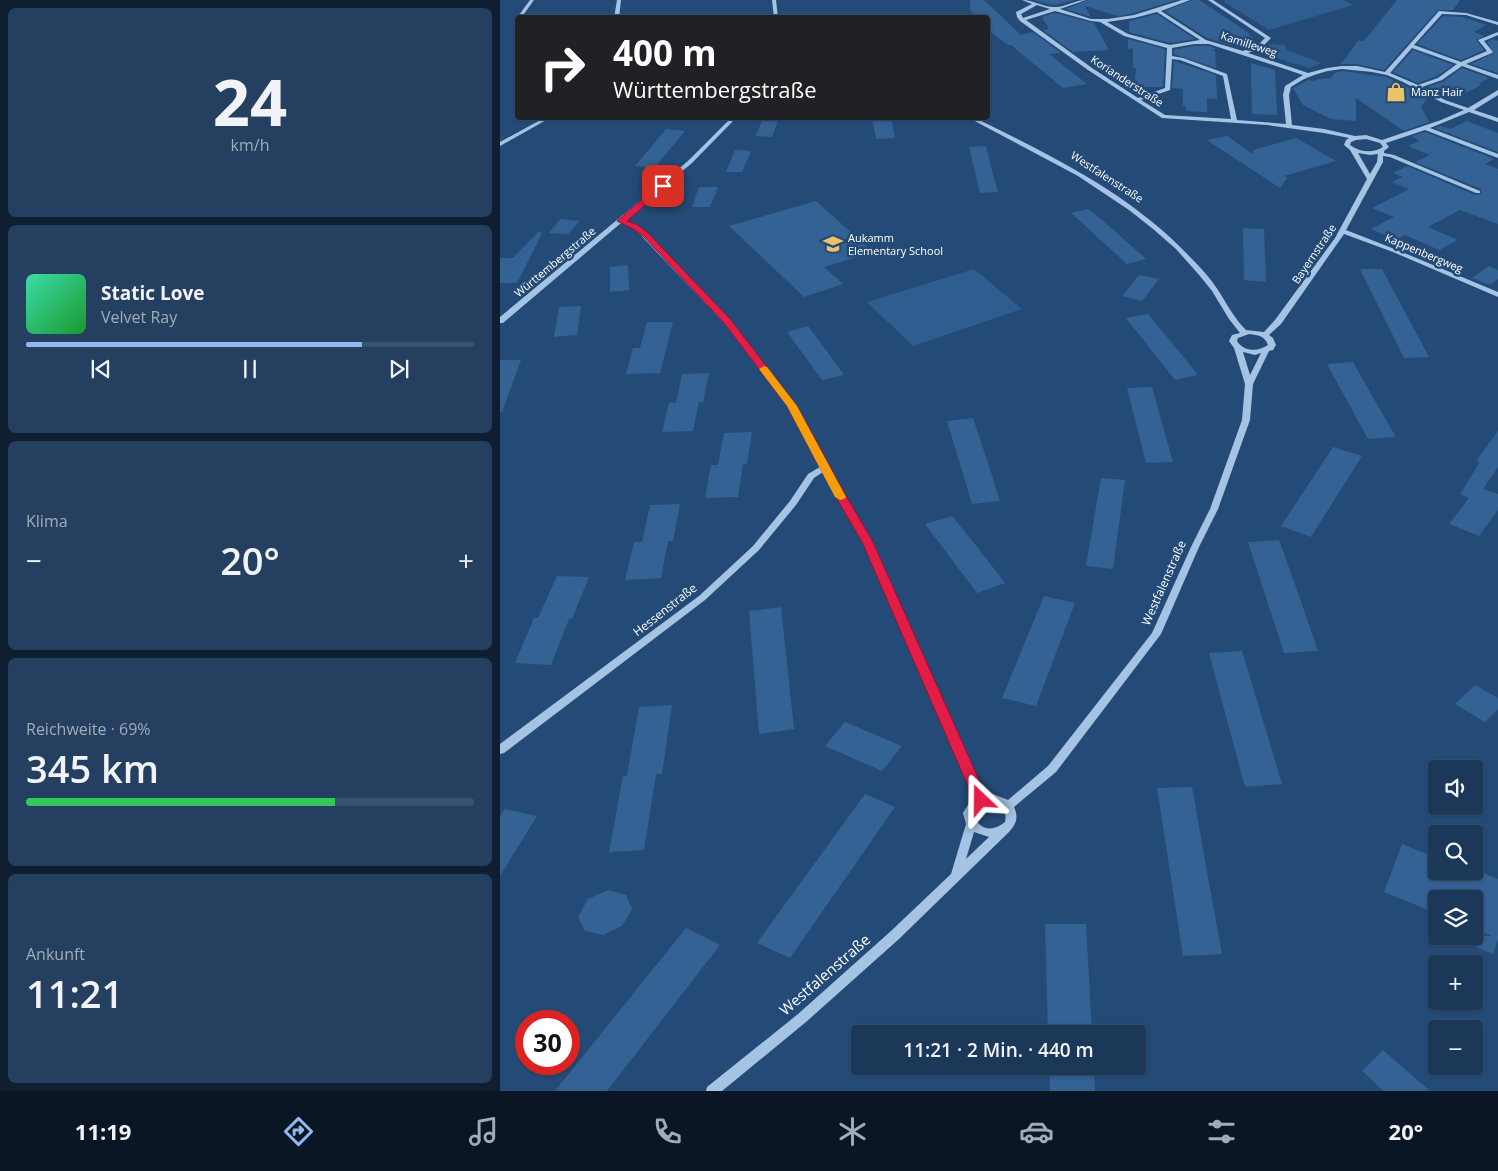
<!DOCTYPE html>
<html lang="de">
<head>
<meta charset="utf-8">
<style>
  body { margin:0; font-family:"Open Sans",sans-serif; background:#243f5f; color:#f1f3f6; height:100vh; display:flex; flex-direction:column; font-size:19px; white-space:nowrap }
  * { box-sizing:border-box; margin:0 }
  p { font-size:16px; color:#a0acba }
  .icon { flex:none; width:28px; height:28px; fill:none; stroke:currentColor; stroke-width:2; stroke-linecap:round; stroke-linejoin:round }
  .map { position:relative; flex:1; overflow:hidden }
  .sheet { display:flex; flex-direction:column; gap:8px; padding:8px; background:#0f1f31; width:500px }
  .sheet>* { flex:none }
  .hud { position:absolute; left:15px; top:15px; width:475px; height:105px; border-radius:5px; box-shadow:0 1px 4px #0004,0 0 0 1px #39526f; background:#202124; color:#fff; overflow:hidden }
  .controls { position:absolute; left:928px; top:760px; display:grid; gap:10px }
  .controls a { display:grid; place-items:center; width:55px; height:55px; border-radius:5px; background:#1b3859; box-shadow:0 1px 4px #0004,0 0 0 1px #39526f; font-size:25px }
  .speed { position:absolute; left:15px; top:1010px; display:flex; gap:10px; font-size:25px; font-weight:700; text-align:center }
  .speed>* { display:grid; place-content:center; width:65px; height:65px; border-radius:50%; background:#1b3859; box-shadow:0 1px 4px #0004,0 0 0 1px #39526f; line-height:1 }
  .speed .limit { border:8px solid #d22; background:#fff; color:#111 }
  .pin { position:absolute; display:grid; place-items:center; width:42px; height:42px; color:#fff; margin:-21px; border-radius:10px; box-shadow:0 2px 8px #0006 }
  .me { position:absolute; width:55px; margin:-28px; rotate:337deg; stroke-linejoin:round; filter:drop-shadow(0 0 4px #0008) }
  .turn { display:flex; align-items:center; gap:18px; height:105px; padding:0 15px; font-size:22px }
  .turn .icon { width:65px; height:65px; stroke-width:2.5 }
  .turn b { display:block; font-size:35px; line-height:42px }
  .big { font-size:38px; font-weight:600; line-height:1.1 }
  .sheet .tile { flex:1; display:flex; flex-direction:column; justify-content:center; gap:8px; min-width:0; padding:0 18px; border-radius:8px; background:#243f5f }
  .sheet .dial { align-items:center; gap:0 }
  .dial b { font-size:65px; line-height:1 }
  .song { display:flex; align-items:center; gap:15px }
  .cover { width:60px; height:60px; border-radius:8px; background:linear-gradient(135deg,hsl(160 70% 55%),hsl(130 70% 35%)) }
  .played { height:5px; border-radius:2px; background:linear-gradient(90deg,#90b9f0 75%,#39526f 75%) }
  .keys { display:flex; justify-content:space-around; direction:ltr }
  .heat { display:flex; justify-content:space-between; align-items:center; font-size:28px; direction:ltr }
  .charge { height:8px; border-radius:4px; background:linear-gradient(90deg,#34c759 69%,#39526f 0) }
  .trip { position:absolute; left:351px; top:1025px; width:295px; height:50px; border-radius:5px; background:#1b3859; box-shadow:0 1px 4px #0004,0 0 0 1px #39526f; font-weight:600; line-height:50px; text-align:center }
  .tabs { display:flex; height:80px; justify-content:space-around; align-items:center; background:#0b1624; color:#a0acba }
  .tabs .icon { width:35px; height:35px }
  .tabs .selected { color:#90b9f0 }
  .tabs b { font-size:22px; color:#f1f3f6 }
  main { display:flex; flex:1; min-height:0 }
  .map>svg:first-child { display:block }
</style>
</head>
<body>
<main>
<section class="sheet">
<div class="tile dial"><b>24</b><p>km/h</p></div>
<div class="tile">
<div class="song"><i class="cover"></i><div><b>Static Love</b><p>Velvet Ray</p></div></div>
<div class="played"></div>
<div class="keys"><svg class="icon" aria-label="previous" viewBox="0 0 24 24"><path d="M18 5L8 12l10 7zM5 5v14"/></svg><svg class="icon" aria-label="pause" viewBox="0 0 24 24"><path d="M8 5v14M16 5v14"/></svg><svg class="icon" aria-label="next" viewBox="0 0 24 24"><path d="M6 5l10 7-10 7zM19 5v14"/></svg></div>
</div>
<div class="tile"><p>Klima</p>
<div class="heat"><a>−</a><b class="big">20°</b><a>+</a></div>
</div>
<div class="tile"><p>Reichweite · 69%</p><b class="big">345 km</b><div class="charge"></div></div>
<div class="tile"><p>Ankunft</p><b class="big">11:21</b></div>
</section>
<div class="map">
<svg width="998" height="1091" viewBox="0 0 998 1091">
  <rect width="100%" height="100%" fill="#244b77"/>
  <path fill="#2f5d8f" d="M725 0H843L853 5 769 30 724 2Z
    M771 44 785 45 787 50 821 63 809 68 760 53 759 50Z
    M474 269 522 309 413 346 367 302Z"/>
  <path fill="#346294" d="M470 0H484L521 35 533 32 561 53 549 54 587 84 563 88 511 45H508L488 30V18H476L470 10Z
    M533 0H575L554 5Z
    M588 0H676L634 13 618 16 585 6 591 17 566 9Z
    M692 0H699L743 29 751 35H748L753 38 748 39 753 42 733 46 707 38 665 11Z
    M897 0H960L953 10H938L884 70 857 64H841L858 41H864Z
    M555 13 594 23 609 50 573 52 543 30 549 29 542 17Z
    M657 14 695 39 670 43 629 32V21Z
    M943 16 962 17 986 25 974 32 984 36 976 40 984 50 961 60 917 44Z
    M628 39 665 49 663 87H640V85H638V81H635L636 68H633V48L628 49Z
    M993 39 998 41V73L971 64 994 53 987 42Z
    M694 46H709L717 49 711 50 715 51 716 68 674 54V50Z
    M913 50 953 65 937 76 918 83 893 72Z
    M674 61 716 75 717 99 707 98V112L686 111V106H683V89L672 88Z
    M751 63 775 70 777 115 752 114Z
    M962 68 989 78 978 84 981 85 976 88 954 98 927 87 943 82Z
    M842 71 886 77 928 97 921 107 929 122 904 131 856 98V121L831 119 803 105 793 88 808 80 813 81 819 79 831 78 836 72Z
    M263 118H279L272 137 256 136Z
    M372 118H391L395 138 376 139Z
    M967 121 998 133V152L935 128 941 126 950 129Z
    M166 129 185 131 154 168 135 166Z
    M925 132 994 159 985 164 998 169V224L960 210 928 227 958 240 939 250 905 235 895 240 871 229 894 217 872 208 909 189 892 182 903 177 893 173 907 166 975 195 981 194V189L915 162 930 155 908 146 919 141 912 136Z
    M727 136 753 154V150L796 138 836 161 784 176 787 178 780 188 707 140Z
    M486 146 493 174 498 192 480 193 469 147Z
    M235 150 251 151 242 172H226Z
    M199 187H218L210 207H192Z
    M316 201 373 252 324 267 343 284 304 297 229 226Z
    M589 209 617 233 646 259 627 264 571 213Z
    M60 219 79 221 68 234 49 233Z
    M743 228 764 229 766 282 744 280Z
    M39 231 42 233 17 283H0V258H13Z
    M128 265 129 290 110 292V267Z
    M989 266 998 270V279L990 285 972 278Z
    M860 269H882L929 357 904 358Z
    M639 275 659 279 642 301 622 296Z
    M81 306 77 335 54 337 59 307Z
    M648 314 673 344 698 375 675 380 626 318Z
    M147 322H173L160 373 126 374 133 348H140Z
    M308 326 326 350 344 375 322 380 287 332Z
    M0 360H21L2 412H0Z
    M853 362 874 399 896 437 868 439 827 364Z
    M209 373 203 402H199L193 431 162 432 169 403H176L182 374Z
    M652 387 662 423 673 462 646 463 627 388Z
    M473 418 488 463 500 501 472 504 447 421Z
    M998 431V467L983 489 998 494V510L979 536 949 524 969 498 960 494 980 462 976 461Z
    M252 432 247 464H243L238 497 205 498 211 465H218L224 433Z
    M833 447 862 456 811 537 781 526Z
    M601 478 625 480 613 569 586 566Z
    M180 504 173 541H168L161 578 125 580 134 542H142L150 505Z
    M452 516 478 548 505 583 477 593 425 524Z
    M779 540 798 593 818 651 784 653 748 542Z
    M57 576 89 577 72 619H69L51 665 15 663 34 618H38Z
    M544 596 575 603 536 706 502 698Z
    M281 607 294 729 259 734 249 611Z
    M742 651 761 714 782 784 745 787 709 653Z
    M975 685 998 698V709L985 722 955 704Z
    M172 705 162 774H156L144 850 109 852 123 776H127L139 707Z
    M345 722 402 746 382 771 325 746Z
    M692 787 706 866 722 954 683 956 657 788Z
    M365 794 395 807 290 958 257 943Z
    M5 809 37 816 0 876V816Z
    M902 844 936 858V871H978L998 879V939L993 954 951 936H992L974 929V899H936V913L884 892Z
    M108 890 126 895 132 909 122 926 103 935 85 931 78 917 88 899Z
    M545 924H586L592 1034H548Z
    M186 928 220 945 107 1091H55Z
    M883 1050 930 1091H884L862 1071Z
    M549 1066H594L595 1091H550Z"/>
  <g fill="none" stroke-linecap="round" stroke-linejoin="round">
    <path fill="#a5c3e3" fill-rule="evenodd" d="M30 0H34L21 18H18V33H14V22Z
      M117 0H121L119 18H114Z
      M272 0H276L278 18H274Z
      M522 0C533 0 543 7 554 7 564 8 575 0 586 0L560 9 591 19H608L634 15 682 0H690L661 11 706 40 743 51 758 45 765 38 708 0H713L771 38 762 47 748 53 808 73 827 68 842 66H857L885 72 939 11 966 13 998 22V25L966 15 942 14 914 45 961 62 987 51 978 40 998 32V35L984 41 993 52 992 53 966 64 998 75V79L962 66 942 80 922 87 945 100 968 108 998 90V95L974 110 998 118V122L969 112 930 128 998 154V158L925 130 886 143 889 147 884 151V153L894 155 980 191V193H976L890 157 883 156V162L846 230 897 250 998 292V297L893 252 844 234 781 324 769 335 773 338 776 345 773 350 769 351 753 384 750 420 718 509 699 547 661 634 556 772 514 807C519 818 516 824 509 832L399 939 306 1022 222 1091H206L207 1087 298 1014 391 931 451 874 466 824 463 813 469 803 475 798 363 542 323 472 314 478 296 505 259 550 205 600 4 753 0 754V744L199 596 253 546 290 501 308 474 320 467 288 406 224 323 134 228 121 223 3 323H0V317L188 161 231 118H236L192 163 124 220 138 226 148 235 230 319 296 405 343 495 371 542 484 795 493 794 508 800 548 766 652 633 691 547 710 509 742 420 745 384 734 348 729 341 732 335 740 333 729 319 712 291 700 276 676 249 653 229 629 210 578 176 469 118H475C552 156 631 194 691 258 701 268 710 278 718 290 727 304 734 318 746 330L764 332 775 320 835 238 867 179 850 150 844 145 846 140 849 138 824 133 767 125 662 118 588 70 520 21 517 17 516 12 532 4ZM537 5 550 9 523 18 521 14ZM555 11 591 21 600 22 624 36 667 48 665 88 638 98 592 68 526 20ZM657 12 700 40 670 45 628 34 607 22 634 18ZM694 44H709L803 75 785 86 783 95 786 124 737 120 727 74 683 58 672 56V48ZM912 48 957 64 938 78 918 85 890 73ZM672 59 680 60 723 76 731 119 665 115 641 100 670 90ZM842 69 872 72 887 75 903 82 941 102 964 110 941 120 882 140 866 135 855 136 824 129 792 125 789 95 791 87C807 76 822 71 842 69ZM866 139 880 143 883 147C872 154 860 152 850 145L851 142 856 140ZM858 153 870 155 878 154 877 162 870 174ZM749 334C758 335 765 336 768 345 758 352 744 352 737 341L738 338ZM743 352 755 355 761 353 750 375ZM494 803C503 807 507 812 505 822 492 833 478 830 473 813L482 805ZM474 832 489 837 466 859Z
      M44 118H50L0 146V142Z"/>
  </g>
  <path fill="#e11d48" stroke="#92132f" d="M160 184 167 186 127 221 138 225 149 234 230 319 297 406 345 494 373 542 488 800 486 804 481 805 476 804 474 800 362 542 334 494 287 406 224 323 144 237 133 229 117 221Z"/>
  <path fill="#f59e0b" d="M264 366 267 367 297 406 346 497 344 499 340 500 335 497 287 406 259 369Z"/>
  <defs>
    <symbol id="shop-bare" viewBox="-9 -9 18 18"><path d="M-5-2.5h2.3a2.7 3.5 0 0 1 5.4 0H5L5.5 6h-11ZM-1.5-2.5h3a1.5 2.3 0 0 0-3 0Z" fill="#edc269" stroke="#244b77" stroke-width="2.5" paint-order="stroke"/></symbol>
    <symbol id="school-bare" viewBox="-9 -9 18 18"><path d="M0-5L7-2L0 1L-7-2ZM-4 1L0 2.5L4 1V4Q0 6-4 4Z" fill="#edc269" stroke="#244b77" stroke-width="2.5" paint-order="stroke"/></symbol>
  </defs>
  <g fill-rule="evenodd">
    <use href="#shop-bare" x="882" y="78" width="28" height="28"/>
    <use href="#school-bare" x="319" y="230" width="28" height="28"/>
  </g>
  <g text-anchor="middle" stroke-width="5" stroke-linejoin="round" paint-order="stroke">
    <g font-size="11" fill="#fff" stroke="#244b77">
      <text transform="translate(749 44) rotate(18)" y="4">Kamilleweg</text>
      <text transform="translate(627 81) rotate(33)" y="4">Korianderstraße</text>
      <text transform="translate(607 177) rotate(33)" y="4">Westfalenstraße</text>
      <text transform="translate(924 253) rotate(23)" y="4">Kappenbergweg</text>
      <text transform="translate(814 254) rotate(-56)" y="4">Bayernstraße</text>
      <text transform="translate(55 262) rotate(-40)" y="4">Württembergstraße</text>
    </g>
    <g font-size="11" fill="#fff" stroke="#244b77" text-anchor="start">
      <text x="911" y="96">Manz Hair</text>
      <text x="348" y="242">Aukamm<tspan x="348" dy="13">Elementary School</tspan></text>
    </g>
    <g font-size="12" fill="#fff" stroke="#244b77">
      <text transform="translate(664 583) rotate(-66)" y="4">Westfalenstraße</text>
      <text transform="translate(165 610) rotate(-38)" y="4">Hessenstraße</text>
    </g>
    <g font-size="15" fill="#fff" stroke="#244b77">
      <text transform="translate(325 975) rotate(-41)" y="5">Westfalenstraße</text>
    </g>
  </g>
</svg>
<div class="controls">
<a><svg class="icon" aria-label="sound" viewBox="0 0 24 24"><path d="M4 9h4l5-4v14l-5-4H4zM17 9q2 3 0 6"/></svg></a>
<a><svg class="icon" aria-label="search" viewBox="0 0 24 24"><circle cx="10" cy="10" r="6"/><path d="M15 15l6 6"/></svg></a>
<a><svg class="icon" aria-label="layers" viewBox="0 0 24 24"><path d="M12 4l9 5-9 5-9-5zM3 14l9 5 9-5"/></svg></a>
<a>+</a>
<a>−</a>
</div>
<div class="speed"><div class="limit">30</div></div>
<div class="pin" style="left:163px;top:186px;background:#d93025"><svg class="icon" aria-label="arrive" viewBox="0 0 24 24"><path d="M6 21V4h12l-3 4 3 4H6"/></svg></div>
<svg class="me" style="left:481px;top:800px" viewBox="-20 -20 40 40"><path d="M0-17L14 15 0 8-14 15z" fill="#e11d48" stroke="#fff" stroke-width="4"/></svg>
<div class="trip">11:21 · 2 Min. · 440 m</div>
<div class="hud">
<div class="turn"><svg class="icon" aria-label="right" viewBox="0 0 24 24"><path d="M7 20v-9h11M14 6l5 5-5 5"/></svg><div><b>400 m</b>Württembergstraße</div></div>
</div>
</div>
</main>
<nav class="tabs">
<b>11:19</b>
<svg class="icon selected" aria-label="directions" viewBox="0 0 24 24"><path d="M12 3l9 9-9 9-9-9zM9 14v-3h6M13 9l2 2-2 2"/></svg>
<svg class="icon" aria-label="music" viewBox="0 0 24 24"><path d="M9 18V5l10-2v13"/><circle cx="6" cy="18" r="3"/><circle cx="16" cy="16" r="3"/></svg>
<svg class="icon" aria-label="phone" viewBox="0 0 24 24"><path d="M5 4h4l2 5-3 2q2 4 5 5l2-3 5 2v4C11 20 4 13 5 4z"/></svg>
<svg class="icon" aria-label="climate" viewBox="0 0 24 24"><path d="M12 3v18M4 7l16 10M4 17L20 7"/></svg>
<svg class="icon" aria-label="car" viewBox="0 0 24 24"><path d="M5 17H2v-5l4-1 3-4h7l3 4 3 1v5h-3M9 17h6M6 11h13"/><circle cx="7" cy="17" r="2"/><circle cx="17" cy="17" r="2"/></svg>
<svg class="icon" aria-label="filters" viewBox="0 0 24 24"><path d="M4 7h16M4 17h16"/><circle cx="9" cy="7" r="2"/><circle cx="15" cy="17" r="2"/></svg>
<b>20°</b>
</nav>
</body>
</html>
